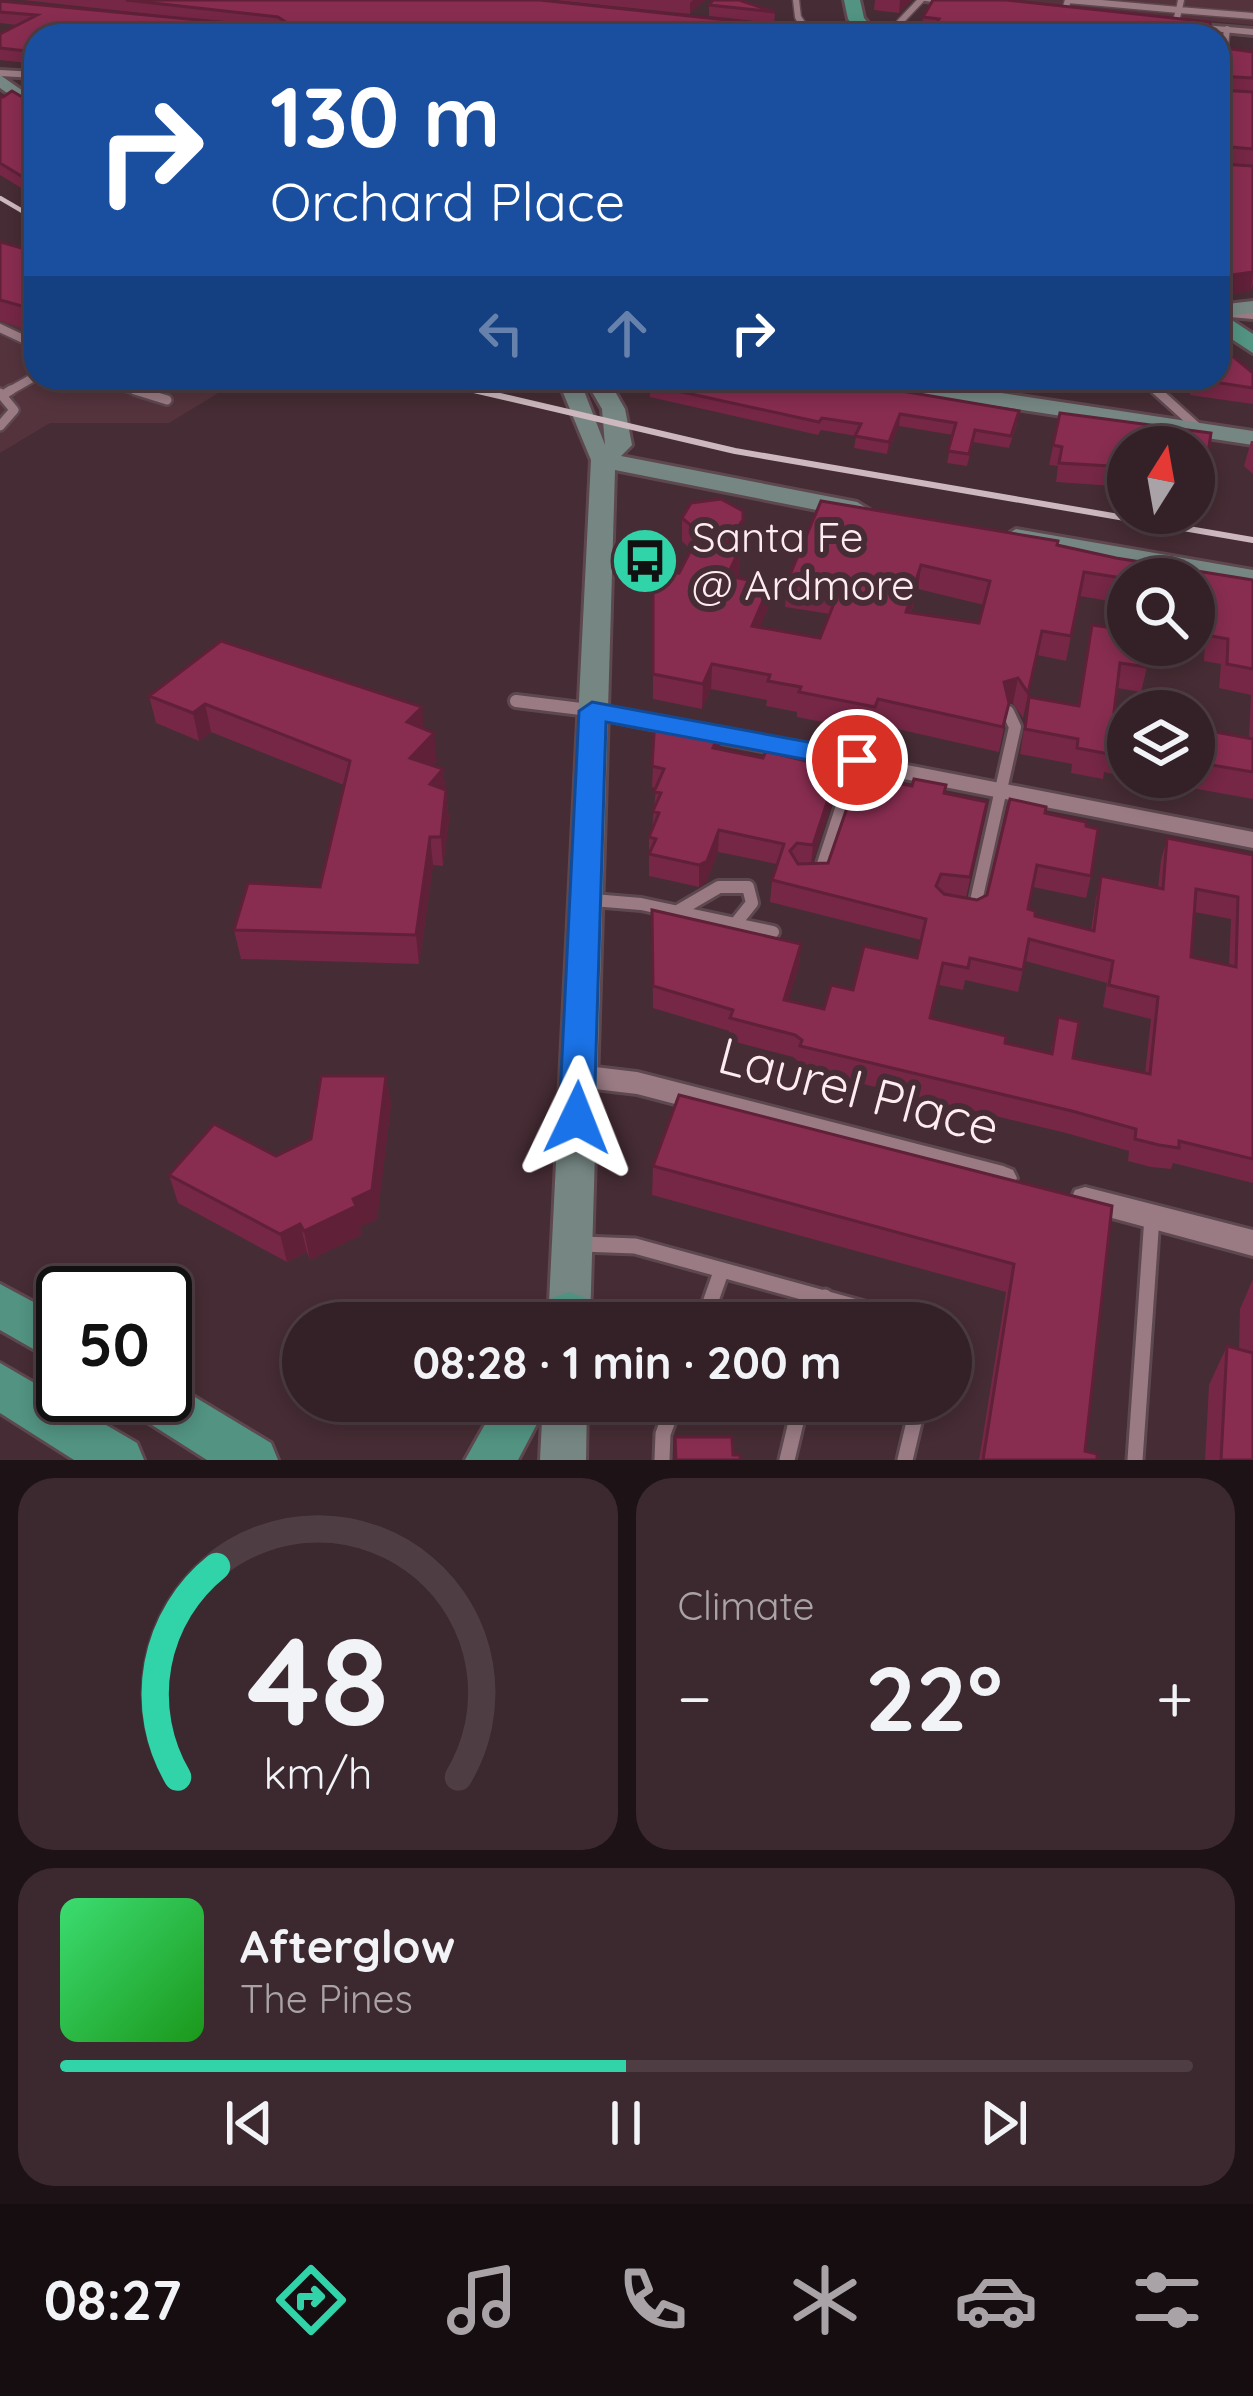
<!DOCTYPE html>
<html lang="en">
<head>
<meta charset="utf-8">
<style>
  body { margin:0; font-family:Quicksand,sans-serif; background:#3c292f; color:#f1f3f6; height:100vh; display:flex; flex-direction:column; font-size:45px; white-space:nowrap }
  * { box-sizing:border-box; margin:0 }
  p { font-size:39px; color:#a9a3a7 }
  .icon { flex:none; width:66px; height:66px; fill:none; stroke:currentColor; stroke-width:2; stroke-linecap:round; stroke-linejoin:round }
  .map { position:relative; height:1460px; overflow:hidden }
  .panel { display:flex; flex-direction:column; gap:18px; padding:18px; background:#1d1215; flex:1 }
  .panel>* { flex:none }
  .top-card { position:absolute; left:24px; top:24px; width:1206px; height:366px; border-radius:36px; box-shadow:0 6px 18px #0003,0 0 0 3px #4e3e44; background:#1a4fa0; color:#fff; overflow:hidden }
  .needle { width:78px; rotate:11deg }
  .tools { position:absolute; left:1107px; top:426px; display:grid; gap:24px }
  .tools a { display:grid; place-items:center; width:108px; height:108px; border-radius:50%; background:#342127; box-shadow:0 6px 18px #0003,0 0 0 3px #4e3e44; font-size:60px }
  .speed { position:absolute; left:36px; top:1266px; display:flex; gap:24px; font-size:60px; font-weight:700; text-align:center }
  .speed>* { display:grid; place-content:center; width:156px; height:156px; border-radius:50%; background:#342127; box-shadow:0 6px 18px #0003,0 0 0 3px #4e3e44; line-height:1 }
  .speed .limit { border:6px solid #111; border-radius:18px; background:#fff; color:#111 }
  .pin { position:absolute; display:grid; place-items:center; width:102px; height:102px; color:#fff; margin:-51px; border:6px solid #fff; border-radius:50%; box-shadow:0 3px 12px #0007 }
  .me { position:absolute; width:132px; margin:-66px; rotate:2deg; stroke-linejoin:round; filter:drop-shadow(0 0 9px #0008) }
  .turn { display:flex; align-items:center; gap:42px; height:252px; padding:0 48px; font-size:54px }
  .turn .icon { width:156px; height:156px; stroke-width:2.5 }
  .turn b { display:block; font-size:84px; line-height:102px }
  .lanes { display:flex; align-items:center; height:114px; padding:0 48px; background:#0003; justify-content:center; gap:60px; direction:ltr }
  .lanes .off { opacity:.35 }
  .big { font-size:90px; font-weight:700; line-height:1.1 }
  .panel .tile { flex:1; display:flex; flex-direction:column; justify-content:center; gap:18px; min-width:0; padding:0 42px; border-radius:36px; background:#3c292f }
  .panel .dial { align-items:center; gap:0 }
  .dial svg { height:312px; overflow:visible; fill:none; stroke:#4e3e44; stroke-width:7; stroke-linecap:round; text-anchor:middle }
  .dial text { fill:#f1f3f6; stroke:none }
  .song { display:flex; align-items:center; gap:36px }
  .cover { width:144px; height:144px; border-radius:18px; background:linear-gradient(135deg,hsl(140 70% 55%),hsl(120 70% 35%)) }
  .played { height:12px; border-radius:6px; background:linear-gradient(90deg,#31d4a9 50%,#4e3e44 50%) }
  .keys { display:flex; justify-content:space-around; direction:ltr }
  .heat { display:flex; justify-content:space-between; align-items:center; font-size:66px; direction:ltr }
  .panel .tiles { flex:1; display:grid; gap:18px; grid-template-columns:1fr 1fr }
  .tile:last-child { grid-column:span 2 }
  .trip { position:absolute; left:282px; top:1302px; width:690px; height:120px; border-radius:60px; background:#342127; box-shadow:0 6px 18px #0003,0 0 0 3px #4e3e44; font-weight:700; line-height:120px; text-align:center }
  .tab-bar { display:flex; height:192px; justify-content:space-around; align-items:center; background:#150d10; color:#a9a3a7 }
  .tab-bar .icon { width:84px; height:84px }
  .tab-bar .on { color:#31d4a9 }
  .tab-bar b { font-size:54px; color:#f1f3f6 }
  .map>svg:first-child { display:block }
</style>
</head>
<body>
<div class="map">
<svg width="1253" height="1460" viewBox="0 0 1253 1460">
  <rect width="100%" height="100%" fill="#462c34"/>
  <path fill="#54333d" d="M991 0H1253V25Z
    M0 260 36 265V378H243L169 423H50L0 453Z"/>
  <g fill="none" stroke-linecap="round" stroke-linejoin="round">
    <defs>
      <path id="lane-far4" d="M796 0 798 17 809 34
        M1181 0 1179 10 1253 16
        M1064 13 1068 0 1179 10 1175 24
        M1227 29 1224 54 1253 61
        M870 35 907 34
        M909 36 900 22 921 0"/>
      <path id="lane-far3" d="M0 328 36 345
        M95 378 145 393
        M1143 378 1160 393
        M6 393 36 376"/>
      <path id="lane-far2" d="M135 390 167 400
        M1156 390 1198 428
        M0 393 14 410 0 426
        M3 395 11 390"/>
      <path id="lane-far1" d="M516 701 589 710
        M819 876 857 760
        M593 900 641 904 773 932
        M974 910 1015 727 1008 712
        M678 911 719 887H748L752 903 736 923"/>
      <path id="lane" d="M582 1244 635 1246 915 1323
        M703 1323 721 1272
        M819 1323 825 1297
        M662 1460 663 1434 675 1401
        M787 1460 801 1401
        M905 1460 919 1401
        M1135 1460 1152 1217"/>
      <path id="street" d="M918 0H960L965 3 960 6Z
        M1178 23 1253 29V35L1182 28Z
        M0 70 36 72V78L0 76Z
        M1218 308 1253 311V319L1218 316Z
        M592 704 1253 832V848L585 716 582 711Z
        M578 1065 637 1072 1003 1166 1013 1170 1017 1178 1013 1186 1003 1190 637 1094 578 1087 569 1083 565 1076 569 1069Z
        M1085 1187 1253 1230V1256L1075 1208 1071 1199 1075 1190Z"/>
      <path id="secondary" d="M0 75 36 100V113L0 88Z
        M1253 301V313L1218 317V305Z
        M557 378H579L605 445 602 409 584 378 609 381 625 409 632 445 621 456 857 502 870 510 857 518 615 470 590 1323H548L591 460Z
        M847 378H902L1253 431V445L858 385Z
        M1016 529 1253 570V586L1007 542 1003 537Z
        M543 1401H587L586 1460H540Z"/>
      <path id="primary" d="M844 0H860L864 18 879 36H862L848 19Z
        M1218 311 1253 334V353L1218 330Z
        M0 1284 63 1318V1366L0 1330Z
        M569 1292 586 1298 592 1313 588 1323H540L552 1298Z
        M0 1363 137 1443 144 1460H74L0 1413Z
        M165 1379 271 1443 278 1460H207L130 1411 123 1395H165Z
        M498 1401H549L518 1460H465Z"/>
    </defs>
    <use href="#lane-far4" stroke="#5e484f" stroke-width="9"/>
    <use href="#lane-far3" stroke="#5e484f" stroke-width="12"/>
    <use href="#lane-far2" stroke="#5e484f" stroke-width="14"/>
    <use href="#lane-far1" stroke="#5e484f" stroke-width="18"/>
    <use href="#lane" stroke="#5e484f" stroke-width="21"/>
    <use href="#street" stroke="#5e484f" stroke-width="6"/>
    <use href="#secondary" stroke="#5e484f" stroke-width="6"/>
    <use href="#primary" stroke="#5e484f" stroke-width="6"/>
    <use href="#lane-far4" stroke="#9a7b84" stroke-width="6"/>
    <use href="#lane-far3" stroke="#9a7b84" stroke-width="8"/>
    <use href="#lane-far2" stroke="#9a7b84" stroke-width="9"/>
    <use href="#lane-far1" stroke="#9a7b84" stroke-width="12"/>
    <use href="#lane" stroke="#9a7b84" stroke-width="15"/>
    <use href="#street" fill="#9a7b84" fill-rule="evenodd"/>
    <use href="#secondary" fill="#768783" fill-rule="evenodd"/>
    <use href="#primary" fill="#529382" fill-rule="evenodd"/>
    <path stroke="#ccb8be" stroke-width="4.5" d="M0 198 36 219
      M429 378 486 393"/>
    <path stroke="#ccb8be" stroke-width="6" d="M474 390 735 451 1253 540"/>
  </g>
  <path fill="#752745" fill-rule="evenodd" d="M23 0H540L843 36H36V64L0 60V34L17 25 0 23V1L249 25Z
    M553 0H705L690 14Z
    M875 0H911L899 13 874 10Z
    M709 5 775 12 774 23 709 16Z
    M923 17 1211 36H934V34L921 33Z
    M1218 47 1253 52V284L1251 291 1220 296 1218 294Z
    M36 77V197L0 175V96L34 104 36 95 31 80Z
    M0 242 36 252V332L0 321Z
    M647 378H825L1017 423 1009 448 973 442 967 466 947 463 953 435 899 426 887 454 854 448 856 436 821 430 818 435 650 397V385L652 382 647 380Z
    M990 378H1081L1078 392Z
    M1192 378H1218L1253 388V404L1190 395Z
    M1060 413 1211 433 1203 473 1194 471V447H1128V487L1056 482 1058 466 1049 465Z
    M1251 441H1253V474L1244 466Z
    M682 518 742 544 738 549H740L739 573 736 578 770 584 768 608 760 627 820 638 830 614 785 607 787 582 1057 545 1116 558 1253 580V799L1130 777H1194V728L1249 739 1251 695 1219 688 1221 664 1204 661 1205 643 1194 641V579H1128L1147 667 1141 692 1117 688 1114 712 1128 715V777L1104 772 1103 779 1071 773 1072 764 1020 754 1029 697 1078 706 1092 625 1113 628 1116 602 1079 596 1066 661 1037 655 1023 718 1013 703 1009 704 999 752 875 724 872 732 797 717V712L766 706 767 700 711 689 702 709 653 699V578L679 573 691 550 682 541ZM918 589 984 605 979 623 911 613Z
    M149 696 424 729 437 761 433 765 443 769 449 819 443 866 433 865 419 964 241 959 234 930 320 887 344 785 211 732 199 741 156 723Z
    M655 718 720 749 836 790 812 863H828L945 793 987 802 966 898 977 900 987 895 1045 813 1091 876 1086 898 1033 887 1028 909 1035 916 1091 930 1096 898 1101 876 1158 888 1161 860 1167 838 1253 855V1183L1173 1163 1171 1169 1151 1167 1128 1161 1129 1151 1066 1133 797 1068 798 1061 793 1057 728 1040 729 1031 653 1008 652 910 801 944 799 966 788 1001 824 1009 853 990 917 958 921 940 770 902 772 880 777 864 718 852 706 882 699 887 649 876V837L652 829 656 788 652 787ZM1194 912 1231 919 1229 966 1191 957ZM1025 961 1107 983 1103 1007 1151 1019 1145 1073 1073 1058 1058 1017 1050 1054 1005 1043 931 1018 939 985 963 990 965 980 1018 992Z
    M386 1076 391 1104 377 1219 360 1227 361 1235 310 1260 307 1252 287 1262 178 1203 169 1175 276 1156 311 1139Z
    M653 1166 1112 1206 1085 1451 1097 1460H979L1006 1292 652 1195Z
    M1253 1279V1460H1205L1209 1385 1227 1346 1239 1349 1240 1309Z"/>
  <path fill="#5f2038" d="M693 0H705L690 14V3Z
    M900 0H911L899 13Z
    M1253 272 1251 291 1220 296 1225 276Z
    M900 414 899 426 887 454 889 442Z
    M743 520 742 544 723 570 724 546Z
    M740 549 739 573 726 600 727 576Z
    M921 565 918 589 903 637 906 612Z
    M770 584 768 608 751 650 752 626Z
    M712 664 711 689 702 709 703 684Z
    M1018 678 1013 703 1009 704 999 752 1009 704 1004 682Z
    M205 704 211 732 199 741 193 713Z
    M422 707 424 735 407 722Z
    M721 730 720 751 713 748Z
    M434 733 437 761 413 786 410 758Z
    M443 769 449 819 443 866 441 837 430 784Z
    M838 769 836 790 811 866 813 845Z
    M719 830 718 852 706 882 699 887V865Z
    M430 837 433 865 419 964 416 935Z
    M801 944 799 966 782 1022 784 1000Z
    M386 1076 391 1104 377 1219 360 1227 361 1235 310 1260 304 1231 353 1199Z
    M300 1224 307 1252 287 1262 280 1234Z"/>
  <path fill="#882d50" stroke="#5f2038" stroke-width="3" fill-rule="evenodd" d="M126 0H540L839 32 843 36H36V52L0 48V34L37 15 0 12V1L282 28 287 23 278 17Z
    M713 0H739L775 12 709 5Z
    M933 0H1006L1210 22 1211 36H997L1006 32 935 25 939 19 923 17Z
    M1218 47 1253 52V78L1219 76 1221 90 1253 92V149L1219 146 1222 164 1253 166V272L1225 276 1218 271Z
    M12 91 34 104 36 94V185L0 163V96L3 97Z
    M0 242 36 252V310L0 300Z
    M1218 344 1253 373V388L1194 379 1218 378Z
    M655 378H825L1019 411 1011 436 975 430 969 454 948 451 956 423 900 414 889 442 855 436 861 424 822 418 819 422 650 385Z
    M1060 413 1211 433 1208 453 1194 451V447H1128V467L1059 463 1062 447 1053 445Z
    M721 499 743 511V520L724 546 740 549 727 576 770 584 752 626 820 638 839 591 787 582 821 501 1058 541 1057 545 1116 558 1253 580V669L1227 664 1228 639 1211 636 1212 619 1194 615V579H1128V645H1150L1147 667 1120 663 1114 712 1128 715V750L1110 747 1109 754 1077 748 1078 739 1025 729 1029 697 1079 706 1092 625 1113 628 1116 622 1122 578 1084 572 1071 636 1042 631 1028 693 1018 678 1004 682 1009 703 1003 727 878 699 875 707 799 692 801 687 768 681 770 675 712 664 703 684 653 674V578L658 570 679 573 700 533 682 518 691 503ZM921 565 990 581 979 623 906 612Z
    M221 641 422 707 407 722 434 733 410 758 443 769 430 784 446 790 441 837H430L416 935 234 930 248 883 320 887 350 761 205 704 193 713 149 696Z
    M655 718 721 730 713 748 763 758 766 751 838 769 813 845 797 843 790 851 798 864 828 863 858 776 912 786 914 779 946 785 944 793 987 802 970 877 941 874 936 886 944 894 977 900 987 895 1010 799 1046 807 1045 813 1086 822V826L1098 829 1091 876 1037 865 1028 909 1035 911V916L1094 931 1101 876 1163 889 1167 838 1253 855V1159L1179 1141V1148L1159 1145 1135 1139 1136 1129 1072 1111 800 1046 802 1040 795 1035 730 1018 733 1010 653 986 652 910 801 944 784 1000 824 1009 831 985 853 990 864 946 917 958 926 919 772 880 784 844 719 830 707 861 699 865 649 854 656 839 649 837 659 813 653 811 661 793 654 792 664 769 652 766ZM1196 889 1238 897 1236 967 1191 957ZM1029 939 1113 961 1109 985 1158 997 1150 1074 1073 1058 1079 1022 1058 1017 1052 1054 1005 1043 1006 1036 930 1018 943 963 968 968 970 958 1023 970Z
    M1194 728 1253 739V772L1194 762Z
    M321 1076H386L372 1190 353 1199 356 1206 304 1231 300 1224 280 1234 169 1175 214 1124 276 1156 311 1139Z
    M679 1095 1112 1206 1085 1451 1097 1454V1460H983L1014 1264 653 1166Z
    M1227 1346 1253 1353V1460H1221Z
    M675 1437H732L733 1455H740V1460H676Z"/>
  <path fill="#1a73e8" stroke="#114b97" stroke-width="3" d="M592 702 857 751 871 760 857 769 606 722 594 1118 589 1128 577 1132 564 1128 559 1118 579 711Z"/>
  <defs>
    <symbol id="bus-disc" viewBox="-11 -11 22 22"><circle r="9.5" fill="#31d4a9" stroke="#462c34"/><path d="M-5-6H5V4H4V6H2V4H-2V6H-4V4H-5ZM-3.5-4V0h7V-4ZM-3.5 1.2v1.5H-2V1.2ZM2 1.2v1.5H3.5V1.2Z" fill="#111"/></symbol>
  </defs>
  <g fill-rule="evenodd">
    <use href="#bus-disc" x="607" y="523" width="76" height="76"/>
  </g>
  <g text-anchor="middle" stroke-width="12" stroke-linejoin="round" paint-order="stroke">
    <g font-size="42" fill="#feecf1" stroke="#462c34" text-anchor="start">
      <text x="692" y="552">Santa Fe<tspan x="692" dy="48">@ Ardmore</tspan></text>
    </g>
    <g font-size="51" fill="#feecf1" stroke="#462c34">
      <text transform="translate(859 1091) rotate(15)" y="18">Laurel Place</text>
    </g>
  </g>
</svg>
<div class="tools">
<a><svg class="needle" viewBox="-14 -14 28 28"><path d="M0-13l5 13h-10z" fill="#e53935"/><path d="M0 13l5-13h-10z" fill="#a9a3a7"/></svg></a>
<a><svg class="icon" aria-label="search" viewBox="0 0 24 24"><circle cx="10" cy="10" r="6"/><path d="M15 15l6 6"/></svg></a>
<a><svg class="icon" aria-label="layers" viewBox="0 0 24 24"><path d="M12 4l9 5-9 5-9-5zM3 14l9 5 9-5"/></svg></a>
</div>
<div class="speed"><div class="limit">50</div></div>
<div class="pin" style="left:857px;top:760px;background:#d93025"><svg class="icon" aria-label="arrive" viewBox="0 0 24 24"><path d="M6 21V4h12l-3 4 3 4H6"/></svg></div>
<svg class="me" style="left:577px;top:1118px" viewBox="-20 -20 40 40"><path d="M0-17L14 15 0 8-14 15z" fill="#1a73e8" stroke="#fff" stroke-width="4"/></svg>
<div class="trip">08:28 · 1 min · 200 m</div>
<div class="top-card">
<div class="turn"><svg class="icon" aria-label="right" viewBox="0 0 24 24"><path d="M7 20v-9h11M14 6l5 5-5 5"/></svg><div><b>130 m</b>Orchard Place</div></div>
<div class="lanes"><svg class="icon off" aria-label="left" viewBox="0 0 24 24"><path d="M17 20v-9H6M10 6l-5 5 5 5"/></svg><svg class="icon off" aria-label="ahead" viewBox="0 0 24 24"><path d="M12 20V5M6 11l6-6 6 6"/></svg><svg class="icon" aria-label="right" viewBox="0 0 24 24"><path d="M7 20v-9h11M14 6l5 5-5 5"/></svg></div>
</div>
</div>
<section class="panel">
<div class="tiles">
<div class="tile dial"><svg viewBox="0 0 100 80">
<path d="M14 69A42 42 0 1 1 86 69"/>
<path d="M14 69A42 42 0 0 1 24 15" stroke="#31d4a9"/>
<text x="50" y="56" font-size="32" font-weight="700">48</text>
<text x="50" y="72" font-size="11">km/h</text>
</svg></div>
<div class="tile"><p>Climate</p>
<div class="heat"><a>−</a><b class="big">22°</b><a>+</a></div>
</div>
<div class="tile">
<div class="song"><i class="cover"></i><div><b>Afterglow</b><p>The Pines</p></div></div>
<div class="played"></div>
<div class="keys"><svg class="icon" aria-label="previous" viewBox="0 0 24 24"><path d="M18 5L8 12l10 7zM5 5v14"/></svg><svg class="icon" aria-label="pause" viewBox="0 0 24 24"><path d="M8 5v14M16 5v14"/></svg><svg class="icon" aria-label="next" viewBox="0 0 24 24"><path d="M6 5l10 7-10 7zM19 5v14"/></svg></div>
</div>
</div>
</section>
<nav class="tab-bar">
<b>08:27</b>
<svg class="icon on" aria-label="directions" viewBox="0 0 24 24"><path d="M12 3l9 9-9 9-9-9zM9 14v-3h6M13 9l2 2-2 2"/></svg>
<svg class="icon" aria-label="music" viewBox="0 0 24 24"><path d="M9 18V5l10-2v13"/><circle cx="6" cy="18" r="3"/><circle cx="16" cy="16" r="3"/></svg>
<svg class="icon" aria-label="phone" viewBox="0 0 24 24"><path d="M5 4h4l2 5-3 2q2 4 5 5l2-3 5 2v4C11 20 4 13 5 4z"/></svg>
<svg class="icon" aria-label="climate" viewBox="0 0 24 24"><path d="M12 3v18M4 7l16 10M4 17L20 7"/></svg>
<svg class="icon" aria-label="car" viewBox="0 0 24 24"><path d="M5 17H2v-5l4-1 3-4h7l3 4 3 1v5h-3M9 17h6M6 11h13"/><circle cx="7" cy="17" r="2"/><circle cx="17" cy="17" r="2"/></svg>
<svg class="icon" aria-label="filters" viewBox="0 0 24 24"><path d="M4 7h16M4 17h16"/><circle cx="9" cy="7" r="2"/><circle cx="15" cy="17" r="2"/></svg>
</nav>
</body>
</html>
